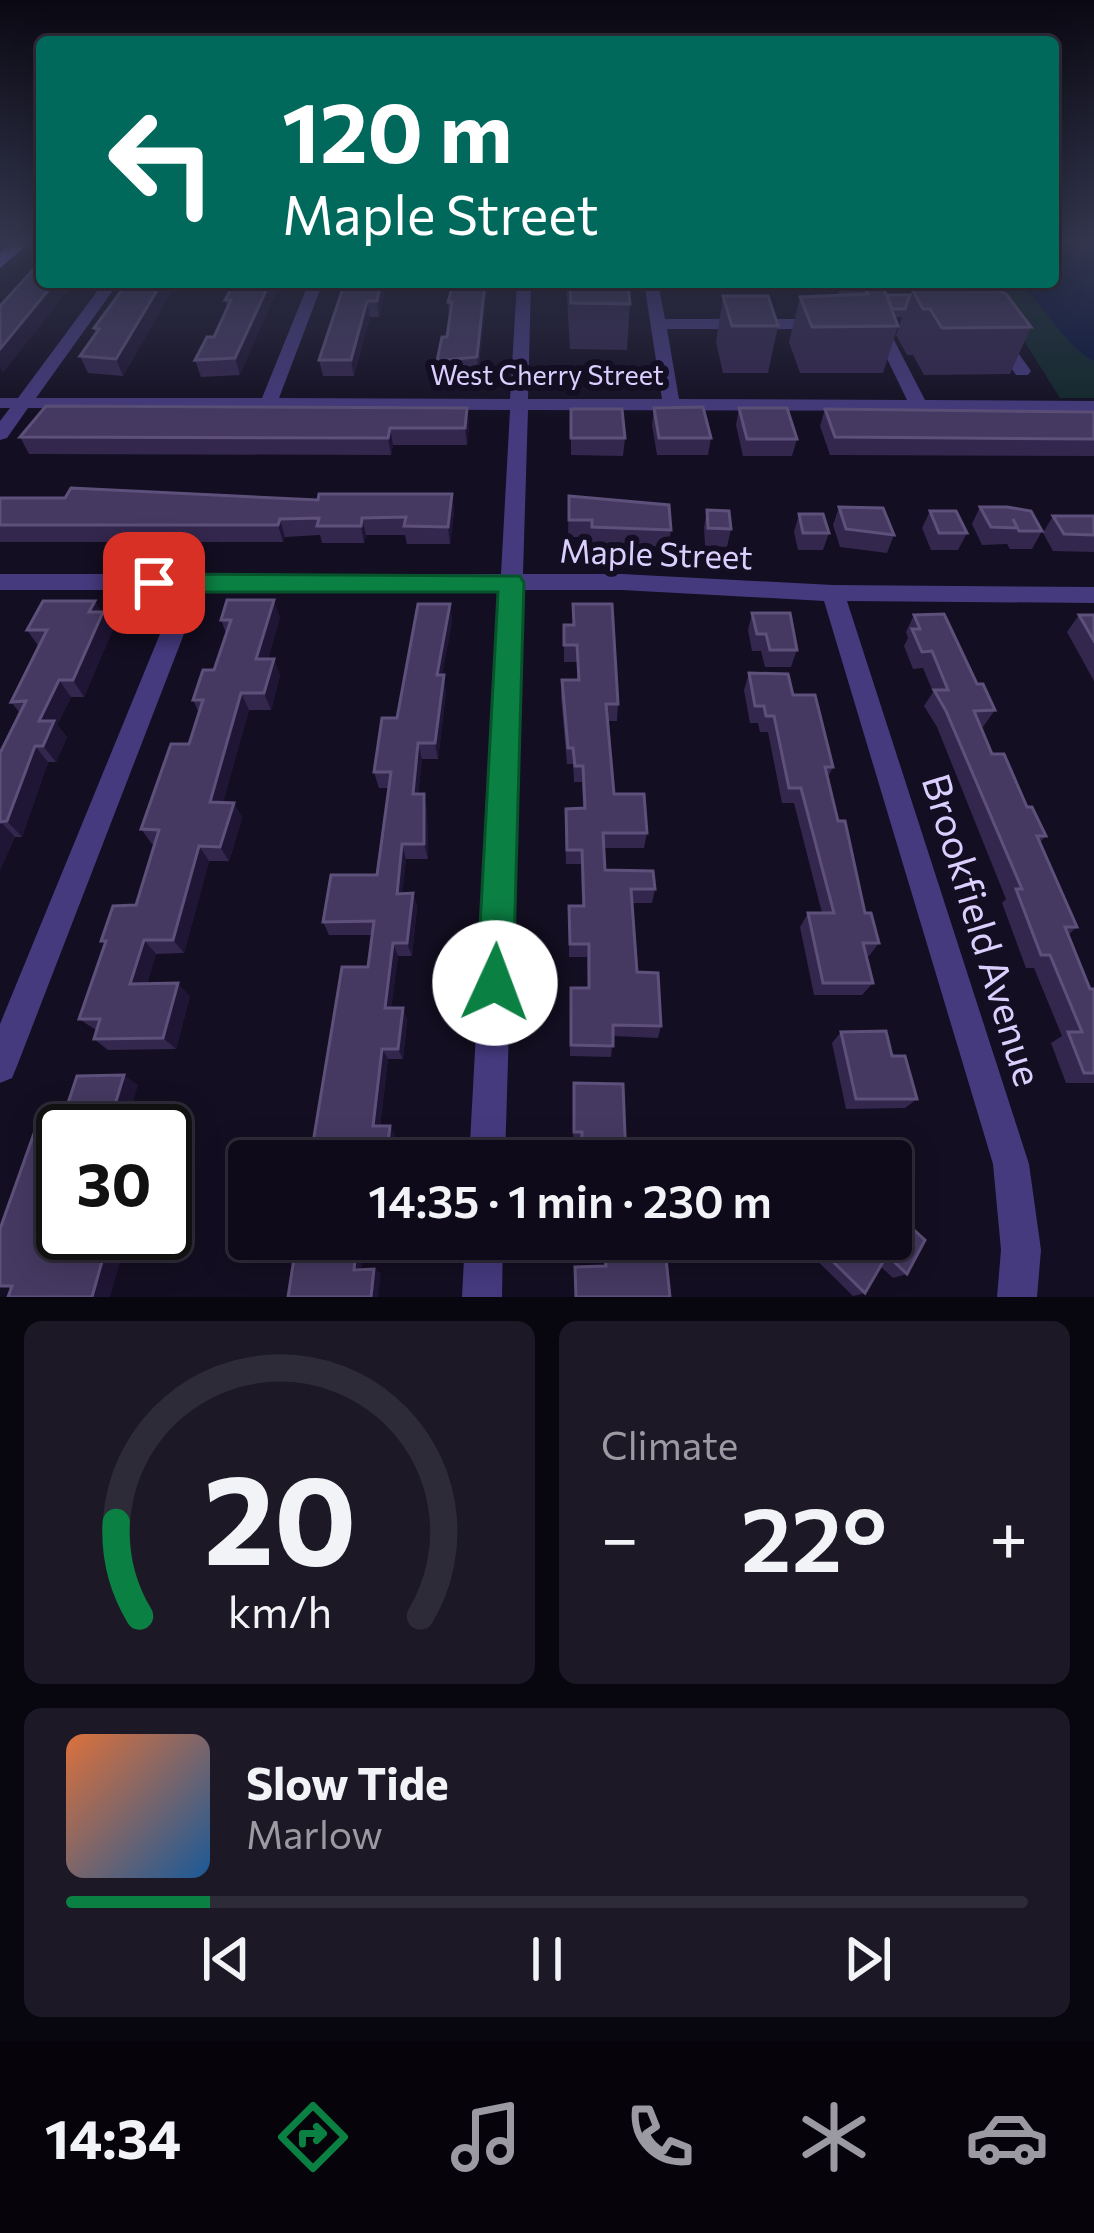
<!DOCTYPE html>
<html lang="en">
<head>
<meta charset="utf-8">
<style>
  body { margin:0; font-family:Commissioner,sans-serif; background:#1c1826; color:#f1f3f6; height:100vh; display:flex; flex-direction:column; font-size:45px; white-space:nowrap }
  * { box-sizing:border-box; margin:0 }
  p { font-size:39px; color:#9b9aa2 }
  .icon { flex:none; width:66px; height:66px; fill:none; stroke:currentColor; stroke-width:2; stroke-linecap:round; stroke-linejoin:round }
  .map { position:relative; height:1297px; overflow:hidden }
  .details { display:flex; flex-direction:column; gap:24px; padding:24px; background:#08060e; flex:1 }
  .details>* { flex:none }
  .guide { position:absolute; left:36px; top:36px; width:1023px; height:252px; border-radius:12px; box-shadow:0 6px 30px #0003,0 0 0 3px #2e2b38; background:#00695c; color:#fff; overflow:hidden }
  .speed { position:absolute; left:36px; top:1104px; display:flex; gap:24px; font-size:60px; font-weight:700; text-align:center }
  .speed>* { display:grid; place-content:center; width:156px; height:156px; border-radius:50%; background:#0e0a19; box-shadow:0 6px 30px #0003,0 0 0 3px #2e2b38; line-height:1 }
  .speed .limit { border:6px solid #111; border-radius:18px; background:#fff; color:#111 }
  .pin { position:absolute; display:grid; place-items:center; width:102px; height:102px; color:#fff; margin:-51px; border-radius:24px; box-shadow:0 6px 18px #0006 }
  .me { position:absolute; width:132px; margin:-66px; rotate:2deg; stroke-linejoin:round; filter:drop-shadow(0 0 9px #0008) }
  .turn { display:flex; align-items:center; gap:42px; height:252px; padding:0 48px; font-size:54px }
  .turn .icon { width:156px; height:156px; stroke-width:2.5 }
  .turn b { display:block; font-size:84px; line-height:102px }
  .big { font-size:90px; font-weight:600; line-height:1.1 }
  .details .tile { flex:1; display:flex; flex-direction:column; justify-content:center; gap:18px; min-width:0; padding:0 42px; border-radius:18px; background:#1c1826 }
  .details .dial { align-items:center; gap:0 }
  .dial svg { height:312px; overflow:visible; fill:none; stroke:#2e2b38; stroke-width:7; stroke-linecap:round; text-anchor:middle }
  .dial text { fill:#f1f3f6; stroke:none }
  .song { display:flex; align-items:center; gap:36px }
  .cover { width:144px; height:144px; border-radius:18px; background:linear-gradient(135deg,hsl(20 70% 55%),hsl(210 70% 35%)) }
  .played { height:12px; border-radius:6px; background:linear-gradient(90deg,#0b8043 15%,#2e2b38 15%) }
  .keys { display:flex; justify-content:space-around; direction:ltr }
  .heat { display:flex; justify-content:space-between; align-items:center; font-size:66px; direction:ltr }
  .details .tiles { flex:1; display:grid; gap:24px; grid-template-columns:1fr 1fr }
  .tile:last-child { grid-column:span 2 }
  .trip { position:absolute; left:228px; top:1140px; width:684px; height:120px; border-radius:12px; background:#0e0a19; box-shadow:0 6px 30px #0003,0 0 0 3px #2e2b38; font-weight:600; line-height:120px; text-align:center }
  .tabs { display:flex; height:192px; justify-content:space-around; align-items:center; background:#06040a; color:#9b9aa2 }
  .tabs .icon { width:84px; height:84px }
  .tabs .selected { color:#0b8043 }
  .tabs b { font-size:54px; color:#f1f3f6 }
  .map>svg:first-child { display:block }
</style>
</head>
<body>
<div class="map">
<svg width="1094" height="1297" viewBox="0 0 1094 1297">
  <rect width="100%" height="100%" fill="#130e21"/>
  <path fill="#11282b" d="M1053 244H1094V398H1060L1000 303 977 282H1053Z"/>
  <path fill="#0b173d" d="M1053 244 1094 247V361C1060 343 1048 306 1017 282H1053Z"/>
  <g fill="none" stroke-linecap="round" stroke-linejoin="round">
    <path fill="#453a7e" fill-rule="evenodd" d="M104 282H119L36 398H262L309 282H323L279 398 510 399 517 282H531L528 399H662L644 282H658L665 319H823L831 324 823 329H667L679 399 907 400 850 282H864L925 400 1094 401V411L528 410 523 574H622L833 585 1094 587V603L847 601 1029 1164 1041 1250 1037 1297H997L1001 1250 993 1164 824 601 622 590H522L505 1161H469L500 590H201L17 1066 12 1078 0 1083V1024L178 590H0V574H501L510 410 28 408 7 438 0 440V421L10 408H0V398H18Z
      M992 333H1004L1031 371 1028 375H1016L990 336Z
      M465 1239H503L502 1297H462Z"/>
    <path fill="#7e69fb" fill-rule="evenodd" d="M9 244H28L0 268V253Z"/>
  </g>
  <path fill="#34274e" d="M128 282H183L178 290 172 291 123 376 88 373 80 356 96 333 94 328Z
    M235 282 240 375 201 377 195 360 214 337 227 309 225 300Z
    M382 282 384 297 379 317H370L354 376H323L319 360Z
    M454 282H488L478 374 439 377 437 361 447 337 449 318 448 302Z
    M566 282H628L630 304 627 350 570 349Z
    M841 282H922L885 290 887 295H910L912 289 1031 327 1010 374 924 375 913 355H907L896 335 902 317H895L898 326 883 373H800L789 342 800 297 838 294Z
    M723 296 778 326 768 373H723L716 342Z
    M467 408 469 425 467 445H393L391 455 29 454 20 437Z
    M654 408 711 438 708 455H657L652 425Z
    M739 408 797 439 792 456H743L736 425Z
    M571 409 625 438 623 456 571 455Z
    M825 409 1094 412V456L830 455 820 426Z
    M452 494 454 512 450 544H407L405 535H366L364 543H322L320 535 285 537 283 542H0V498L318 500Z
    M569 496 671 530 668 547 591 544V537H568Z
    M839 507 894 535 887 553 840 547 833 525Z
    M980 507 1042 531 1032 549H1010L1007 544 982 545 972 524Z
    M707 510 731 529 727 547 705 546 704 527Z
    M930 511 967 533 958 550H931L922 528Z
    M799 514 829 533 823 550H798L794 532Z
    M1053 516H1094V552L1053 551 1043 533Z
    M450 604 452 621 442 675 446 692 438 759H422L418 794 427 809 428 859H406L402 894 413 893 417 907 412 956H398L391 1008H403L407 1020 403 1059H388L380 1126 395 1134 310 1161 368 967 372 935H329L323 922 377 875 389 788H379L374 772 397 718Z
    M573 604 618 704 617 721H608L614 794 647 833 644 848H604L605 870 655 889 652 903H632L637 972 661 1026 658 1038 613 1036 611 1057 570 1056V1000L588 988 587 957H569V906H582L581 864H566L565 824 583 808 582 782H574L573 764H567L561 697 562 680H577V662H564V625H573Z
    M103 612 113 629 84 697H71L57 725 67 737 56 762H48L22 837H15L0 870V753L20 713 11 702 39 647 27 630Z
    M752 613 797 650 791 667H765L761 651H752L748 630Z
    M914 615 977 684 995 710 983 727H981L992 754 1046 836 1040 842 1077 927 1068 935 1090 989H1094V1083H1066L1051 1043 1062 1036 1034 968H1026L1002 903 1006 899 937 727 924 706 933 692 923 668 913 669 904 646 908 638 906 632Z
    M1079 615H1094V681L1067 632Z
    M280 617 268 659H274L280 676 271 710H249L223 802 234 803 242 818 229 861H209L184 953 156 954 147 984 190 996 176 1049 108 1050 94 1039 96 1030 79 1019 105 944 101 941 136 905 155 844H152L141 829 189 744 199 713 193 700 214 670 226 633 221 620Z
    M749 673 793 695 833 767 828 777 838 821 865 913 879 943 869 956H866L873 983 862 995H814L800 927 808 913H822L794 803H782L768 732H760L758 723H750L744 690Z
    M841 1032 892 1056 917 1099 905 1108 846 1109 832 1043Z
    M574 1083 626 1161H581V1140H573Z
    M602 1239H664L670 1297H575V1267L604 1266Z
    M795 1239H891L907 1274 893 1278 880 1266 865 1293 853 1296Z"/>
  <path fill="#1f1534" d="M55 282H75L3 373 0 367V349Z
    M162 282H169L172 291 123 376 116 359Z
    M270 282H281L240 375 235 358Z
    M382 282 384 297 379 317 377 301Z
    M485 282H488L478 374 477 357Z
    M877 282H922L874 292Z
    M367 301 370 317 354 376 351 360Z
    M467 408 469 425 467 445 465 428Z
    M390 428 393 445 391 455 388 438Z
    M452 494 454 512 450 544 448 527Z
    M362 518 366 535 364 543 361 526Z
    M280 519 285 537 283 542 278 525Z
    M274 600 280 617 263 676 256 659Z
    M95 601 113 629 84 697 73 680 89 612Z
    M450 604 452 621 439 692 437 675Z
    M274 659 280 676 271 710 264 693Z
    M444 675 446 692 438 759 435 743Z
    M59 680 71 697 57 725 67 737 56 762 43 746 39 721Z
    M241 693 249 710 219 817 210 802Z
    M418 743 422 759 417 809 413 794Z
    M35 746 48 762 22 837 7 821Z
    M424 794 427 809 428 859 424 844Z
    M234 803 242 818 229 861 220 847Z
    M0 821 15 837 0 870Z
    M402 844 406 859 401 908 397 894Z
    M199 846 209 861 184 953 173 940Z
    M413 893 417 907 412 956 407 943Z
    M144 940 156 954 143 996 130 984Z
    M393 943 398 956 390 1020 385 1008Z
    M178 983 190 996 176 1049 163 1038Z
    M403 1008 407 1020 403 1059 398 1049Z
    M382 1049 388 1059 379 1134 373 1126Z
    M124 1075 138 1085 125 1131H107Z
    M390 1126 395 1134 392 1161H386Z
    M63 1203V1233H53Z
    M110 1233 127 1238 110 1297H92Z
    M357 1239H365L361 1274 354 1270Z
    M374 1269 381 1273 378 1297H371Z"/>
  <path fill="#453961" stroke="#5d507a" stroke-width="3" d="M42 260V282H55L0 349V306Z
    M128 282H162L116 359 80 356 99 329 94 328Z
    M235 282H270L235 358 195 360 207 337H214L231 300H225Z
    M345 282H381L377 301H367L351 360H319Z
    M454 282H485L477 357 437 361 442 337H447L452 302H448Z
    M570 282H628L630 304 571 303Z
    M865 289H884L898 326 812 327 800 297 868 294Z
    M912 289 997 290 1006 294 1031 327 942 328 930 309H923Z
    M887 295H910L905 309H892Z
    M723 296H768L778 326H732Z
    M46 406 467 408 465 428H390L388 438 20 437Z
    M703 407 711 438H659L654 408Z
    M739 408H787L797 439H747Z
    M571 409H622L625 438H571Z
    M825 409 1094 412V439L835 437Z
    M71 488 318 500 319 494H452L448 527 404 526 406 517 362 518 361 526H317L319 518 280 519 278 525H0V498H65Z
    M569 496 669 505 671 530 592 527V520H569Z
    M839 507 883 508 894 535 846 529Z
    M980 507H1007L1031 511 1042 531H1019L1013 519 1017 528 991 527Z
    M707 510 729 511 731 529 708 528Z
    M930 511H956L967 533H939Z
    M799 514H823L829 533H803Z
    M1053 516H1094V535L1064 534Z
    M227 600H274L256 659H274L264 693H241L210 802 234 803 220 847 199 846 173 940H144L130 984 178 983 163 1038 94 1039 100 1019H79L106 941H101L113 906 136 905 159 830 141 829 171 744H189L203 700H193L203 670H214L231 620H221Z
    M43 601H95L89 612H103L73 680H59L39 721H54L43 746H35L7 821 0 822V753L26 701 11 702 47 630H27Z
    M418 604H450L437 675H444L435 743H418L413 794H424V844H402L397 894 413 893 407 943H393L385 1008H403L398 1049H382L373 1126H390L386 1161H310L342 967H368L374 921 323 922 331 875H377L391 772H374L382 718H397Z
    M573 604H612L618 704H606L614 794H644L647 833H603L605 870 653 871 655 889H631L637 972 658 973 661 1026 613 1025V1046L571 1045V988H589V944H570L569 906H584L582 850H567L566 809 585 808 583 766H575L573 748H568L562 680H579L577 645H564V625H574Z
    M752 613H790L797 650H770L766 634H757Z
    M944 614 977 684H983L995 710 974 711 992 754H1004L1027 807H1032L1046 836H1037L1077 927H1065L1090 989H1094V1073H1084L1068 1032H1082L1050 955H1041L1016 889H1022L946 711 934 690H948L932 651 922 652 912 629H920L914 615Z
    M1079 615H1094V641Z
    M749 673 788 674 793 695H815L833 767H825L838 821H845L865 913H871L879 943H863L873 983H823L808 913H834L801 788H789L774 716H766L764 706H755Z
    M886 1031 892 1056H905L917 1099H856L841 1032Z
    M124 1075 107 1131H63V1203L53 1233H110L92 1297H8L12 1286H0V1229L37 1125 61 1124 77 1076Z
    M574 1083 623 1084 626 1161H582V1132H574Z
    M891 1209 925 1240 907 1274 887 1255 865 1293 810 1239H891Z
    M297 1239H357L354 1270 374 1269 371 1297H288Z
    M604 1239H664L670 1297H576L575 1267 606 1266Z"/>
  <linearGradient id="sky" x2="0" y2="1"><stop stop-color="#0a0812"/><stop offset="0.57" stop-color="#33364e"/><stop offset="1" stop-color="#33364e" stop-opacity="0"/></linearGradient>
  <rect width="1094" height="425" fill="url(#sky)"/>
  <path fill="#0b8043" stroke="#07532c" stroke-width="3" d="M154 574 520 576 524 583 513 983 508 996 495 1002 482 996 477 983 498 592H154L141 583Z"/>
  <g text-anchor="middle" stroke-width="12" stroke-linejoin="round" paint-order="stroke">
    <g font-size="27" fill="#dacffe" stroke="#130e21">
      <text x="547" y="385">West Cherry Street</text>
    </g>
    <g font-size="33" fill="#dacffe" stroke="#130e21">
      <text transform="translate(656 554) rotate(2)" y="12">Maple Street</text>
    </g>
    <g font-size="39" fill="#dacffe" stroke="#130e21">
      <text transform="translate(982 930) rotate(73)" y="14">Brookfield Avenue</text>
    </g>
  </g>
</svg>
<div class="speed"><div class="limit">30</div></div>
<div class="pin" style="left:154px;top:583px;background:#d93025"><svg class="icon" aria-label="arrive" viewBox="0 0 24 24"><path d="M6 21V4h12l-3 4 3 4H6"/></svg></div>
<svg class="me" style="left:495px;top:983px" viewBox="-20 -20 40 40"><circle r="19" fill="#fff"/><path d="M0-13L10 11 0 6-10 11z" fill="#0b8043"/></svg>
<div class="trip">14:35 · 1 min · 230 m</div>
<div class="guide">
<div class="turn"><svg class="icon" aria-label="left" viewBox="0 0 24 24"><path d="M17 20v-9H6M10 6l-5 5 5 5"/></svg><div><b>120 m</b>Maple Street</div></div>
</div>
</div>
<section class="details">
<div class="tiles">
<div class="tile dial"><svg viewBox="0 0 100 80">
<path d="M14 69A42 42 0 1 1 86 69"/>
<path d="M14 69A42 42 0 0 1 8 45" stroke="#0b8043"/>
<text x="50" y="56" font-size="32" font-weight="700">20</text>
<text x="50" y="72" font-size="11">km/h</text>
</svg></div>
<div class="tile"><p>Climate</p>
<div class="heat"><a>−</a><b class="big">22°</b><a>+</a></div>
</div>
<div class="tile">
<div class="song"><i class="cover"></i><div><b>Slow Tide</b><p>Marlow</p></div></div>
<div class="played"></div>
<div class="keys"><svg class="icon" aria-label="previous" viewBox="0 0 24 24"><path d="M18 5L8 12l10 7zM5 5v14"/></svg><svg class="icon" aria-label="pause" viewBox="0 0 24 24"><path d="M8 5v14M16 5v14"/></svg><svg class="icon" aria-label="next" viewBox="0 0 24 24"><path d="M6 5l10 7-10 7zM19 5v14"/></svg></div>
</div>
</div>
</section>
<nav class="tabs">
<b>14:34</b>
<svg class="icon selected" aria-label="directions" viewBox="0 0 24 24"><path d="M12 3l9 9-9 9-9-9zM9 14v-3h6M13 9l2 2-2 2"/></svg>
<svg class="icon" aria-label="music" viewBox="0 0 24 24"><path d="M9 18V5l10-2v13"/><circle cx="6" cy="18" r="3"/><circle cx="16" cy="16" r="3"/></svg>
<svg class="icon" aria-label="phone" viewBox="0 0 24 24"><path d="M5 4h4l2 5-3 2q2 4 5 5l2-3 5 2v4C11 20 4 13 5 4z"/></svg>
<svg class="icon" aria-label="climate" viewBox="0 0 24 24"><path d="M12 3v18M4 7l16 10M4 17L20 7"/></svg>
<svg class="icon" aria-label="car" viewBox="0 0 24 24"><path d="M5 17H2v-5l4-1 3-4h7l3 4 3 1v5h-3M9 17h6M6 11h13"/><circle cx="7" cy="17" r="2"/><circle cx="17" cy="17" r="2"/></svg>
</nav>
</body>
</html>
